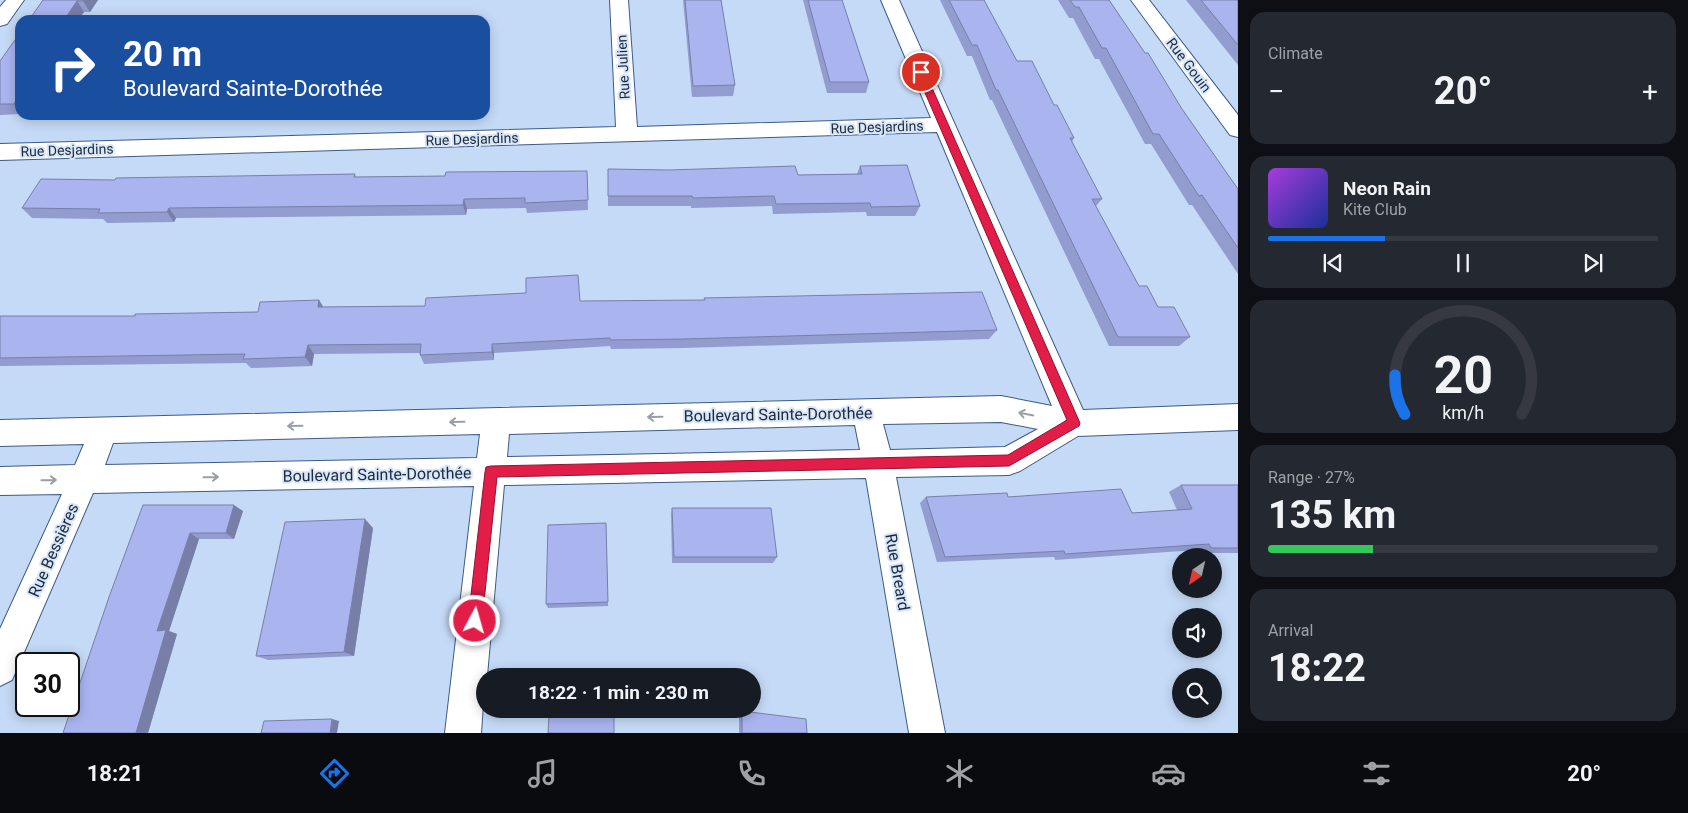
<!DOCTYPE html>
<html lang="en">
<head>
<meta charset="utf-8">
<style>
  body { margin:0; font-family:Roboto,sans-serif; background:#242831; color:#f1f3f6; height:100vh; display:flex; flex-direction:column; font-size:19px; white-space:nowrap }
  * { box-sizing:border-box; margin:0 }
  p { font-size:16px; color:#9ea1a6 }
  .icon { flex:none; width:28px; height:28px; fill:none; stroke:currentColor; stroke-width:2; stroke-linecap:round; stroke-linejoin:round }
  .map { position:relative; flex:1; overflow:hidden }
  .panel { display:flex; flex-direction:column; gap:12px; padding:12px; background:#0d0f14; width:450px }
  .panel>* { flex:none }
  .top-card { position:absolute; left:15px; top:15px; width:475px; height:105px; border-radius:15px; box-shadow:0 2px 12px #0003; background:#1a4fa0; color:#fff; overflow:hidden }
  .needle { width:32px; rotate:214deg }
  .buttons { position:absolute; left:1172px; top:548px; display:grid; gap:10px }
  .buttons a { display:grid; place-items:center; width:50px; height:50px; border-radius:50%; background:#171b24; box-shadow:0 2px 12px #0003; font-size:25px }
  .speed { position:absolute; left:15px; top:652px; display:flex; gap:10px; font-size:25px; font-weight:700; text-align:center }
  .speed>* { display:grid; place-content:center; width:65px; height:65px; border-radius:50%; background:#171b24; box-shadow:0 2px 12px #0003; line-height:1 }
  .speed .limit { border:2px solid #111; border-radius:8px; background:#fff; color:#111 }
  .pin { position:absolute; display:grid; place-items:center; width:42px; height:42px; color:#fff; margin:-21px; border:2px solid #fff; border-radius:50%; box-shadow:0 1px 5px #0007 }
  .me { position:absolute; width:55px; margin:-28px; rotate:6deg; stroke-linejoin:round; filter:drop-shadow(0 0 4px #0008) }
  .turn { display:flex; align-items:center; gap:18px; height:105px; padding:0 25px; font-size:22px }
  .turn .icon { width:65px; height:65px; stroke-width:2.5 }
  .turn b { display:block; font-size:35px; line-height:42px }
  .big { font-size:38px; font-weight:700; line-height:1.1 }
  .panel .card { flex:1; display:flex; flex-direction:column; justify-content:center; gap:8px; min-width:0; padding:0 18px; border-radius:15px; background:#242831 }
  .panel .dial { align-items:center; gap:0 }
  .dial svg { height:130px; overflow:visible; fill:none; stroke:#363941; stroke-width:7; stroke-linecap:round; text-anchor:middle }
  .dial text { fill:#f1f3f6; stroke:none }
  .song { display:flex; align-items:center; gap:15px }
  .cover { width:60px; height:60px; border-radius:8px; background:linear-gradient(135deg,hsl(280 70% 55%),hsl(230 70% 35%)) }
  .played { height:5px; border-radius:2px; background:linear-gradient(90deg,#1a73e8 30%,#363941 30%) }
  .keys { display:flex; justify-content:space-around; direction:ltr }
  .heat { display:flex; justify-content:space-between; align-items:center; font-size:28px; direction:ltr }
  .charge { height:8px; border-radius:4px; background:linear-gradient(90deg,#34c759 27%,#363941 0) }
  .trip { position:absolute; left:476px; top:668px; width:285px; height:50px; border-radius:25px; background:#171b24; box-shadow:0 2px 12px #0003; font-weight:700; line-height:50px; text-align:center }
  .menu { display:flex; height:80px; justify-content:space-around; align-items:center; background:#090b0e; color:#9ea1a6 }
  .menu .icon { width:35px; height:35px }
  .menu .active { color:#1a73e8 }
  .menu b { font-size:22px; color:#f1f3f6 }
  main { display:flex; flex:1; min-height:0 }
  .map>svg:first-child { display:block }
</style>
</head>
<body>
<main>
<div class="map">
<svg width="1238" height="733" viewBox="0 0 1238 733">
  <rect width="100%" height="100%" fill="#c5daf7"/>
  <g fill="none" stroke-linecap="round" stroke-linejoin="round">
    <defs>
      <path id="minor" d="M6 0H24L7 24 0 26V7Z
        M610 0H628L637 127 931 118 881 0H899L1083 410 1238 404V430L1078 436 1020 471 1009 475 896 477 945 733H909L866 478 504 485 487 676H485L481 733H445L474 486 93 493 12 680 0 686V629L62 494 0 495V467L75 465 84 444 0 446V420L1001 396 1052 406 937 132 0 160V144L616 127ZM1001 422 1038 429 1005 447 890 450 883 424ZM855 425 860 450 507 457 509 434ZM480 434 477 458 105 465 113 443Z
        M1131 0H1149L1238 115V137L1230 135Z"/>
    </defs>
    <use href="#minor" stroke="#3d5b85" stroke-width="2"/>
    <use href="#minor" fill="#fff" fill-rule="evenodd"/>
  </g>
  <path fill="#929cce" d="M43 0H98L90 12H84L78 20H29Z
    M683 0H721L735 85 733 96 692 97Z
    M803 0H842L869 82 866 93H827Z
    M940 0H984L1017 61 1054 105 1074 138 1072 142 1102 199 1096 206 1139 286 1158 307 1190 337 1179 346H1109L992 100H990L972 56H967Z
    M1058 0H1109L1182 109 1238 189V274L1192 205H1189L1151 144H1145L1099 59H1095L1073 18H1069Z
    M1186 0H1237L1238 1V65Z
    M20 33V114L0 115V61Z
    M860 166 920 206 915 216H867L866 212 773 214 772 206 691 208V206H608V196L798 175 857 174Z
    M587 171 588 210 527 213 526 208 467 209 466 215 176 218 174 222 107 223 103 219 32 218 22 208 115 180 355 174 356 177 445 176Z
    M319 300 323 307 425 306 580 301 997 330 989 339 683 348 611 349 610 346 494 353V360L424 364 420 355V353L314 354 312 366 251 368 246 363 0 366V316H135L258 312Z
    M1181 485H1238V553H1197L1196 550 1055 560 1054 557 937 562 920 503 926 497H1008L1132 513 1177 510 1169 492Z
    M143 505 243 511 234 539H199L169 631 177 634 148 733H63Z
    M672 508 777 557 773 563H672L671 514Z
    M606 523 608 606 548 608 546 604Z
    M373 528 354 656 268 660 256 656Z
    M742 711 807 733H739V714Z"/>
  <path fill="#777fa8" d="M84 0H98L90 12 83 1Z
    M77 1 84 12 78 20H64Z
    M16 101 20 106V111L14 104Z
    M464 199 467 209 466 215 463 205Z
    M169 208 176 218 174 222 167 212Z
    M319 300 325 310 318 307Z
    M492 344 494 353V360L492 352Z
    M308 345 314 354 312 366 305 357Z
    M234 505 243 511 234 539 226 533Z
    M365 519 373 528 354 656 344 652Z
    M190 533 199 539 169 631 177 634 148 733H136L157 631Z
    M332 719 339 721 337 733H330Z"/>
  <path fill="#aab5f0" stroke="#777fa8" d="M43 0H84L83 1H77L64 20H29Z
    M685 0H721L735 85 693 86Z
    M808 0H842L869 82H830Z
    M949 0H984L1017 61H1032L1054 105H1057L1074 138H1070L1102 199H1092L1139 286H1147L1158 307H1174L1190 337H1118L998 90H996L977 45H972Z
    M1070 0H1109L1145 53H1148L1182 109 1238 189V248L1202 195 1199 196 1159 134H1153L1106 48H1102L1079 7H1075Z
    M1201 0H1237L1238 1V45Z
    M20 33V101H16L14 104H0V61Z
    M907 165 920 206 871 207 870 203 776 204 774 196 693 198 692 196H608V169L668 170 795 166 798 175 862 174 860 166Z
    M587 171 588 200 525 203V198L464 199 463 205 169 208 167 212 98 213 100 209 22 208 41 179 115 180 116 178 355 174 354 177 445 176 446 172Z
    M578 275 580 301 705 300 704 298 982 292 997 330 684 339 610 340V338L492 344V352L420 355 421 344 308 345 305 357 243 359 245 354 0 358V316H135V314L258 312 260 302 319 300 318 307 425 306 426 298 526 293V278Z
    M1181 485H1238V548H1211L1209 544 1065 554 1064 551 945 557 926 497 1007 493 1008 497 1121 489 1132 513 1192 509Z
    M143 505H234L226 533H190L157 631 166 630 136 733H63L109 597Z
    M672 508H771L777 557H674Z
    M365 519 344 652 256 656 285 522Z
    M606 523 608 602 546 604 548 525Z
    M742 711 806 719 807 733H742Z
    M614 715V733H548L549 716Z
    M332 719 330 733H261L264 721Z"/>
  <defs><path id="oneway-shaft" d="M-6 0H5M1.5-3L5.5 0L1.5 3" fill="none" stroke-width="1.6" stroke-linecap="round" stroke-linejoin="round" transform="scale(1.25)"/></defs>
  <g stroke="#999fa7">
    <use href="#oneway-shaft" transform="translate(1026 414) rotate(-169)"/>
    <use href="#oneway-shaft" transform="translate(655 417) rotate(179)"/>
    <use href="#oneway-shaft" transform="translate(457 422) rotate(179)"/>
    <use href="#oneway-shaft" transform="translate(295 426) rotate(179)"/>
    <use href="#oneway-shaft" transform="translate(211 477) rotate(-1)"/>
    <use href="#oneway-shaft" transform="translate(49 480) rotate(-1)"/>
  </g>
  <path fill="#e11d48" stroke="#92132f" d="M921 69 925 72 1080 423 1079 426 1009 466 497 477 482 621 480 626 475 628 470 626 468 621 485 472 486 467 491 466 1008 455 1067 420 916 72Z"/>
  <g text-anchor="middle" stroke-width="4" stroke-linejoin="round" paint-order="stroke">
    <g font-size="14" fill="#1d2a3c" stroke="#d8e6fa">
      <text transform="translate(1189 65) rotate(53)" y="5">Rue Gouin</text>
      <text transform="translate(623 67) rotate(-93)" y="5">Rue Julien</text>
      <text transform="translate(877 127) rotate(-2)" y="5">Rue Desjardins</text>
      <text transform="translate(472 139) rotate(-2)" y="5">Rue Desjardins</text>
      <text transform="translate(67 150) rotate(-2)" y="5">Rue Desjardins</text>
    </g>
    <g font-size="16" fill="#1d2a3c" stroke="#d8e6fa">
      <text transform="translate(778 414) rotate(-1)" y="6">Boulevard Sainte-Dorothée</text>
      <text transform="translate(377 474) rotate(-1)" y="6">Boulevard Sainte-Dorothée</text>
      <text transform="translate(53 550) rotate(-66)" y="6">Rue Bessières</text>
      <text transform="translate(898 572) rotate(80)" y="6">Rue Breard</text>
    </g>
  </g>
</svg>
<div class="buttons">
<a><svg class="needle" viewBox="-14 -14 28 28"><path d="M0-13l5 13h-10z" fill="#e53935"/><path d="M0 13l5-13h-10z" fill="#9ea1a6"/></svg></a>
<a><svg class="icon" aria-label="sound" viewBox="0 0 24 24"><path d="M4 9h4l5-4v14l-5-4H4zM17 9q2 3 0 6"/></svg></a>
<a><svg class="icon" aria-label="search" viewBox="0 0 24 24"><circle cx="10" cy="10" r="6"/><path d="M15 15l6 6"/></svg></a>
</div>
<div class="speed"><div class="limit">30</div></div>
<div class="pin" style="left:921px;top:72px;background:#d93025"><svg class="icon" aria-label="arrive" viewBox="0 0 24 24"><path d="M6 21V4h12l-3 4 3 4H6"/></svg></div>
<svg class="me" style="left:475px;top:621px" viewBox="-20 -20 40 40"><circle r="17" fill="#e11d48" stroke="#fff" stroke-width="3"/><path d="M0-11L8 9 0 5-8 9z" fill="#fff"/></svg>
<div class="trip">18:22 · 1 min · 230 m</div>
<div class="top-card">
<div class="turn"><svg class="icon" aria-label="right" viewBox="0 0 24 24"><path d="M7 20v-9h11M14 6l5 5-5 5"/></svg><div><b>20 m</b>Boulevard Sainte-Dorothée</div></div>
</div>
</div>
<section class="panel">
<div class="card"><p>Climate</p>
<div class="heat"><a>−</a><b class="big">20°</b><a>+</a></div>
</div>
<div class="card">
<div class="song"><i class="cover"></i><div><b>Neon Rain</b><p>Kite Club</p></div></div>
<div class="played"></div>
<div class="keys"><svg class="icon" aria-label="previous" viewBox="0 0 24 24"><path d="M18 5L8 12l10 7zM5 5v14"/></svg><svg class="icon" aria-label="pause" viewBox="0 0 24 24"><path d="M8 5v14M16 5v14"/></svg><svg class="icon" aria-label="next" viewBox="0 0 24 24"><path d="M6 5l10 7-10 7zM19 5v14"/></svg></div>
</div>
<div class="card dial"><svg viewBox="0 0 100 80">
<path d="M14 69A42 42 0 1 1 86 69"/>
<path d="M14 69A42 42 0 0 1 8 45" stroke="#1a73e8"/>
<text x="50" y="56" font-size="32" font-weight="700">20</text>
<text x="50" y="72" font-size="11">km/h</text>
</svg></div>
<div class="card"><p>Range · 27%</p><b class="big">135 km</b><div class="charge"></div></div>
<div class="card"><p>Arrival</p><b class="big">18:22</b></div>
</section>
</main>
<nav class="menu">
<b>18:21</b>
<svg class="icon active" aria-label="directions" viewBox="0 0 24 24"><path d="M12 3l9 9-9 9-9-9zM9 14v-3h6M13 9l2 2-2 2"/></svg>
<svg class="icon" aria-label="music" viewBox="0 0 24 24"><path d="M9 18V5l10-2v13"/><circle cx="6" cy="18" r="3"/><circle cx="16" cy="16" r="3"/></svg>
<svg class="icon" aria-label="phone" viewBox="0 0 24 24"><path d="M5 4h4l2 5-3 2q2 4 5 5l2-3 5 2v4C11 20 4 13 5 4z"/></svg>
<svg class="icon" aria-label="climate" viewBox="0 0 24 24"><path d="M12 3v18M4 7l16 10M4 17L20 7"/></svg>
<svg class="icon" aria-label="car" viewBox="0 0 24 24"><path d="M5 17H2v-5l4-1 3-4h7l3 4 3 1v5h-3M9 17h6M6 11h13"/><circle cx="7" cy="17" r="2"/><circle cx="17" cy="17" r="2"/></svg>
<svg class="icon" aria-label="filters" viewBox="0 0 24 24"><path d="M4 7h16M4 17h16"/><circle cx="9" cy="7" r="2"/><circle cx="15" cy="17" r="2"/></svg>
<b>20°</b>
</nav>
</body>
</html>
